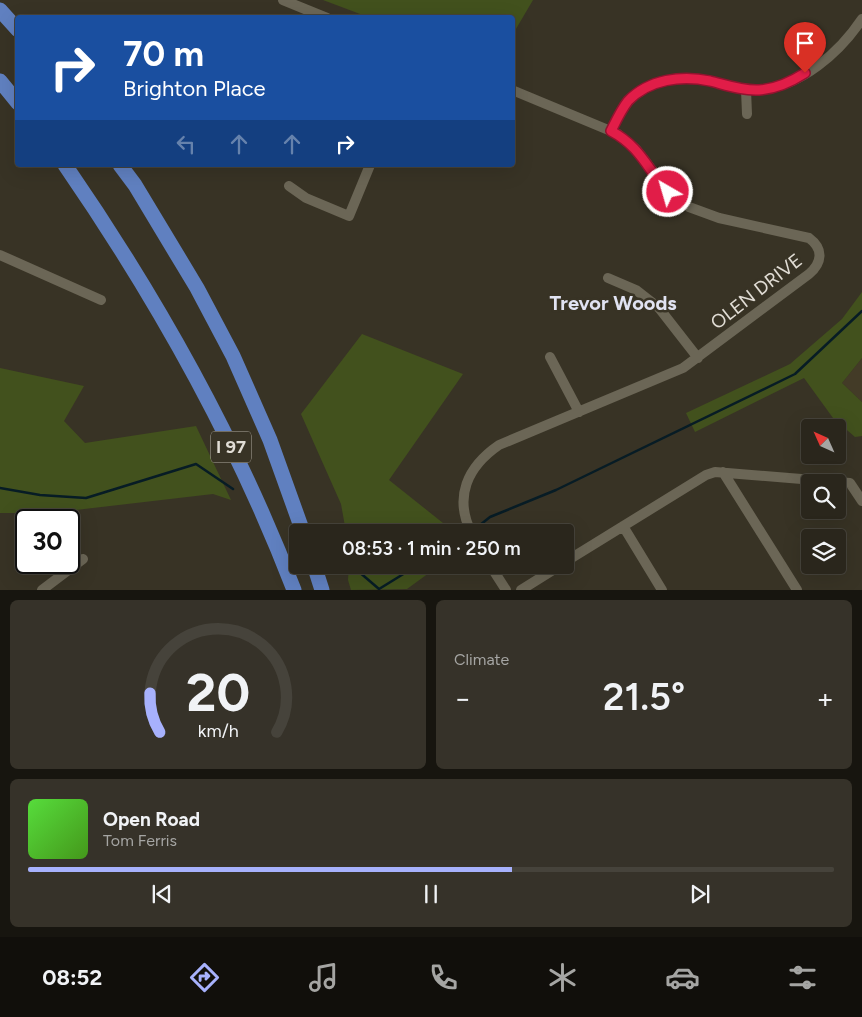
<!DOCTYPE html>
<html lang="en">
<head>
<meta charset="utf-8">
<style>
  body { margin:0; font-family:Figtree,sans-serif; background:#363229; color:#f1f3f6; height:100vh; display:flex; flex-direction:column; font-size:19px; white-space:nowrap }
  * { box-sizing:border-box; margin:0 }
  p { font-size:16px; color:#a5a5a3 }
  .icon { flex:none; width:28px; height:28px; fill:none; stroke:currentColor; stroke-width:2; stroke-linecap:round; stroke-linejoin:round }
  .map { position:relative; height:590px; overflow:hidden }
  .details { display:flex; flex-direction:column; gap:10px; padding:10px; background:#17150f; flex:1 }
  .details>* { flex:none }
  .guide { position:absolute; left:15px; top:15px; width:500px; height:152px; border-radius:5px; box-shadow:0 5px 20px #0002,0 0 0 1px #46433b; background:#1a4fa0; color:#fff; overflow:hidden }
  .needle { width:32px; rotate:315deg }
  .buttons { position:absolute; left:801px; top:419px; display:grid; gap:10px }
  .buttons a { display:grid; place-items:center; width:45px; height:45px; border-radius:5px; background:#2a261c; box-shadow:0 5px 20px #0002,0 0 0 1px #46433b; font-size:25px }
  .speed { position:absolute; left:15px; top:509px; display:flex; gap:10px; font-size:25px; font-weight:700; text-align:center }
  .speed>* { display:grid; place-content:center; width:65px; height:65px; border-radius:50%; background:#2a261c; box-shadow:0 5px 20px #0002,0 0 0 1px #46433b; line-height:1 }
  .speed .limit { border:2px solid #111; border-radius:8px; background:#fff; color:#111 }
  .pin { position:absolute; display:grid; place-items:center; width:42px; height:42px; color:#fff; margin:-51px -21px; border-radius:50% 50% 50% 0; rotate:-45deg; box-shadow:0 0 5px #0007 }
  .pin .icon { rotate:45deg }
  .me { position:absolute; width:55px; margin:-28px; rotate:322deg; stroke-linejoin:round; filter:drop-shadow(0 0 4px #0008) }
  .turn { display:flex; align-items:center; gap:18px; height:105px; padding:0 25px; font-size:22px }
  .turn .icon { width:65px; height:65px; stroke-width:2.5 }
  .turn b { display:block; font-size:35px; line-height:42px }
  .lanes { display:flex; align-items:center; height:48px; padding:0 25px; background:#0003; justify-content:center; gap:25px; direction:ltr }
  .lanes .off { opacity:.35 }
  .big { font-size:38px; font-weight:600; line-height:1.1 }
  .details .tile { flex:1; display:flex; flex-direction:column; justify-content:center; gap:8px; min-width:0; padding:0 18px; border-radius:8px; background:#363229 }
  .details .dial { align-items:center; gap:0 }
  .dial svg { height:130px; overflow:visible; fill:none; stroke:#46433b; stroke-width:7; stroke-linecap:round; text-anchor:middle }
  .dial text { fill:#f1f3f6; stroke:none }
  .song { display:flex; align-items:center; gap:15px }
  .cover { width:60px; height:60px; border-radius:8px; background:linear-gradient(135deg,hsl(110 70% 55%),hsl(100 70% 35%)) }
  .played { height:5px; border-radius:2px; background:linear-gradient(90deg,#a7b1fc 60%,#46433b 60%) }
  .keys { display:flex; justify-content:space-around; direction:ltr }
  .heat { display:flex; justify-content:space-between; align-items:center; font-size:28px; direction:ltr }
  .details .tiles { flex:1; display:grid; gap:10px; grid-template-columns:1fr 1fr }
  .tile:last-child { grid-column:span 2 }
  .trip { position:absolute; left:289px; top:524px; width:285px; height:50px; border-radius:5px; background:#2a261c; box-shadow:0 5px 20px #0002,0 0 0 1px #46433b; font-weight:600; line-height:50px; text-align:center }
  .dock { display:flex; height:80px; justify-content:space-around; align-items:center; background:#110f0b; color:#a5a5a3 }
  .dock .icon { width:35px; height:35px }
  .dock .current { color:#a7b1fc }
  .dock b { font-size:22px; color:#f1f3f6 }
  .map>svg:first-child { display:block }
</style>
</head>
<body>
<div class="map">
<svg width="862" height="590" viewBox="0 0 862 590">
  <rect width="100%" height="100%" fill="#383325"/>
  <path fill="#433b27" d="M862 358V402L842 383Z"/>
  <path fill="#42511d" d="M323 0H533L513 34 512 18 368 17Z
    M862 292V358L842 383 862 402V436L855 437 833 418 804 378 695 432 686 413 790 364 842 319Z
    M362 334 463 374 389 480 443 523 451 532H346L341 504 301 414Z
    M0 368 84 386 64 421 85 443 196 426 231 500 213 494 50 513H0Z
    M349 565H440L407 589 351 590 348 580Z"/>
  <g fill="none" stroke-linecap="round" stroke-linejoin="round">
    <path stroke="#071c25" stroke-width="2.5" d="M0 488 40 495 86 498 196 464 233 489
      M480 525 490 517 556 490 795 374 862 311
      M351 565 379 589 418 565"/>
    <path stroke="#6b6656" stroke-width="10" d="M283 0 327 18
      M746 90 747 114
      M611 131C616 121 621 110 628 102 649 79 682 75 710 81 726 85 742 91 758 90 801 87 840 52 862 19
      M289 186 306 198 349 216 370 165
      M0 255 101 300
      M608 278 636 290 659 308 698 358
      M550 357 579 412
      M723 472 797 590
      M623 526 662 590
      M471 532C454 497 467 467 499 445L683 368 809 274C822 263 824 249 809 238L719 218 689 207 669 192 636 149 618 134 512 90
      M565 562 706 475 715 472 850 483 862 501
      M490 565 506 590
      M42 590 83 559
      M521 590 561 565"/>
    <path stroke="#6080c0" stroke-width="15" d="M0 10 18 30
      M0 81 18 103
      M65 165C156 297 236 439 294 590
      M120 165 135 185 197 288 233 356 270 440 303 532
      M314 565 322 590"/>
  </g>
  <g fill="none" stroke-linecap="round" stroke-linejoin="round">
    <defs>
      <path id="route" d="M668 192C647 169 641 147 611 131 616 121 621 110 628 101 649 79 682 75 710 81 726 85 743 91 759 90 776 89 791 82 805 73"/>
    </defs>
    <use href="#route" stroke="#92132f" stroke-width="12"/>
    <use href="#route" stroke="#e11d48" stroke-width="9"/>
  </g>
  <g text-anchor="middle" stroke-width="5" stroke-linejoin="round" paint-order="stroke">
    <rect fill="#383325" stroke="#aeaaa0" stroke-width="1" x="211" y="431.5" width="40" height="31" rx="4"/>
    <g font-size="18" font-weight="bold" fill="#e1ddd5">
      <text x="231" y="453">I 97</text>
    </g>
    <g font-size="19" fill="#e1ddd5" stroke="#383325">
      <text transform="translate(756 291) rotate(-38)" y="7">OLEN DRIVE</text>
    </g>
    <g font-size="20" font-weight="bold" fill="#e1e3f2" stroke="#383325">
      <text x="613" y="310">Trevor Woods</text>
    </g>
  </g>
</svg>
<div class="buttons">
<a><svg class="needle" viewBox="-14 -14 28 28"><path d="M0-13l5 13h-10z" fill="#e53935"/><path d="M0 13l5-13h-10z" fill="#a5a5a3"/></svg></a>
<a><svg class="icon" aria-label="search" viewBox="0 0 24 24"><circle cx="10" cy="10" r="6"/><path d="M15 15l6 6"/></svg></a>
<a><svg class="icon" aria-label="layers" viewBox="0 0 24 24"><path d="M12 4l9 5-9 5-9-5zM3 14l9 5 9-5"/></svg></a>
</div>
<div class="speed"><div class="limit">30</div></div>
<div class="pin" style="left:805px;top:73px;background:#d93025"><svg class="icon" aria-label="arrive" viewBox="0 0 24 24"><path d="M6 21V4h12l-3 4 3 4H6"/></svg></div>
<svg class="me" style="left:668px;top:192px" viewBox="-20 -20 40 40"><circle r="17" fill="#e11d48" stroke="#fff" stroke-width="3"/><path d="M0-11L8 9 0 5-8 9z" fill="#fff"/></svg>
<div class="trip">08:53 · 1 min · 250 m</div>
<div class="guide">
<div class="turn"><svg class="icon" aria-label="right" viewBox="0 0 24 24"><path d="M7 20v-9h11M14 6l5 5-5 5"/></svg><div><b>70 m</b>Brighton Place</div></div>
<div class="lanes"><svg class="icon off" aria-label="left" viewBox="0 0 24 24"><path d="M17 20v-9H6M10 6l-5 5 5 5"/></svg><svg class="icon off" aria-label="ahead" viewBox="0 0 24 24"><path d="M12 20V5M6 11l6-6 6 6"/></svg><svg class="icon off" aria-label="ahead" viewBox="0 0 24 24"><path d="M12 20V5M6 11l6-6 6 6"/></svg><svg class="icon" aria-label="right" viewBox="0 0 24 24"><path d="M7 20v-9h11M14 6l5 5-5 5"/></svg></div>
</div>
</div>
<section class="details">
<div class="tiles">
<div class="tile dial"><svg viewBox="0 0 100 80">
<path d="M14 69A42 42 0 1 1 86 69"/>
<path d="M14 69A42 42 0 0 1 8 45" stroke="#a7b1fc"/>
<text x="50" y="56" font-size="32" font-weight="700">20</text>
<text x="50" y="72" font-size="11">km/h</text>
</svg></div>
<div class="tile"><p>Climate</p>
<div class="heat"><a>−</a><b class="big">21.5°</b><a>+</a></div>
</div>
<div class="tile">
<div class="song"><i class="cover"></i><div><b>Open Road</b><p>Tom Ferris</p></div></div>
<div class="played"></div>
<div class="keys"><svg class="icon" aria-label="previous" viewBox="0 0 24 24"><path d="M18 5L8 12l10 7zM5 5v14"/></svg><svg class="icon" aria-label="pause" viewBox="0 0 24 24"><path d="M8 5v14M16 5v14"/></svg><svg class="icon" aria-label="next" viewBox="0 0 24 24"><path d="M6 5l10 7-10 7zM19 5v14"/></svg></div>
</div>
</div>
</section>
<nav class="dock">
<b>08:52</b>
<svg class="icon current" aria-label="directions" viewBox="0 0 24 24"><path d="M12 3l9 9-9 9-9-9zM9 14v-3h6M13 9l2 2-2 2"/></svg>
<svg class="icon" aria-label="music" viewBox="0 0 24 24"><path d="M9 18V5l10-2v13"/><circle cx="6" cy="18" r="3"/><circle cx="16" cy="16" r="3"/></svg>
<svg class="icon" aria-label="phone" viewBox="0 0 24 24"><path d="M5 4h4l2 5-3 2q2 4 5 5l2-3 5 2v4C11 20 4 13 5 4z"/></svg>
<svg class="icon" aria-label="climate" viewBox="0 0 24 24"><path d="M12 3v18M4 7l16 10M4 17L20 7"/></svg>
<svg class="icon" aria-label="car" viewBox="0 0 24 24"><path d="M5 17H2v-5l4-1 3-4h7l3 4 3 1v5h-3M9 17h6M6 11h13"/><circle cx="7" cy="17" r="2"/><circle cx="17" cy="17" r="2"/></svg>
<svg class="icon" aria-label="filters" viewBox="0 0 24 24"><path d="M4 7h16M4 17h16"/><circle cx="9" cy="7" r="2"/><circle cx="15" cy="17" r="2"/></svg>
</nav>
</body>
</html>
